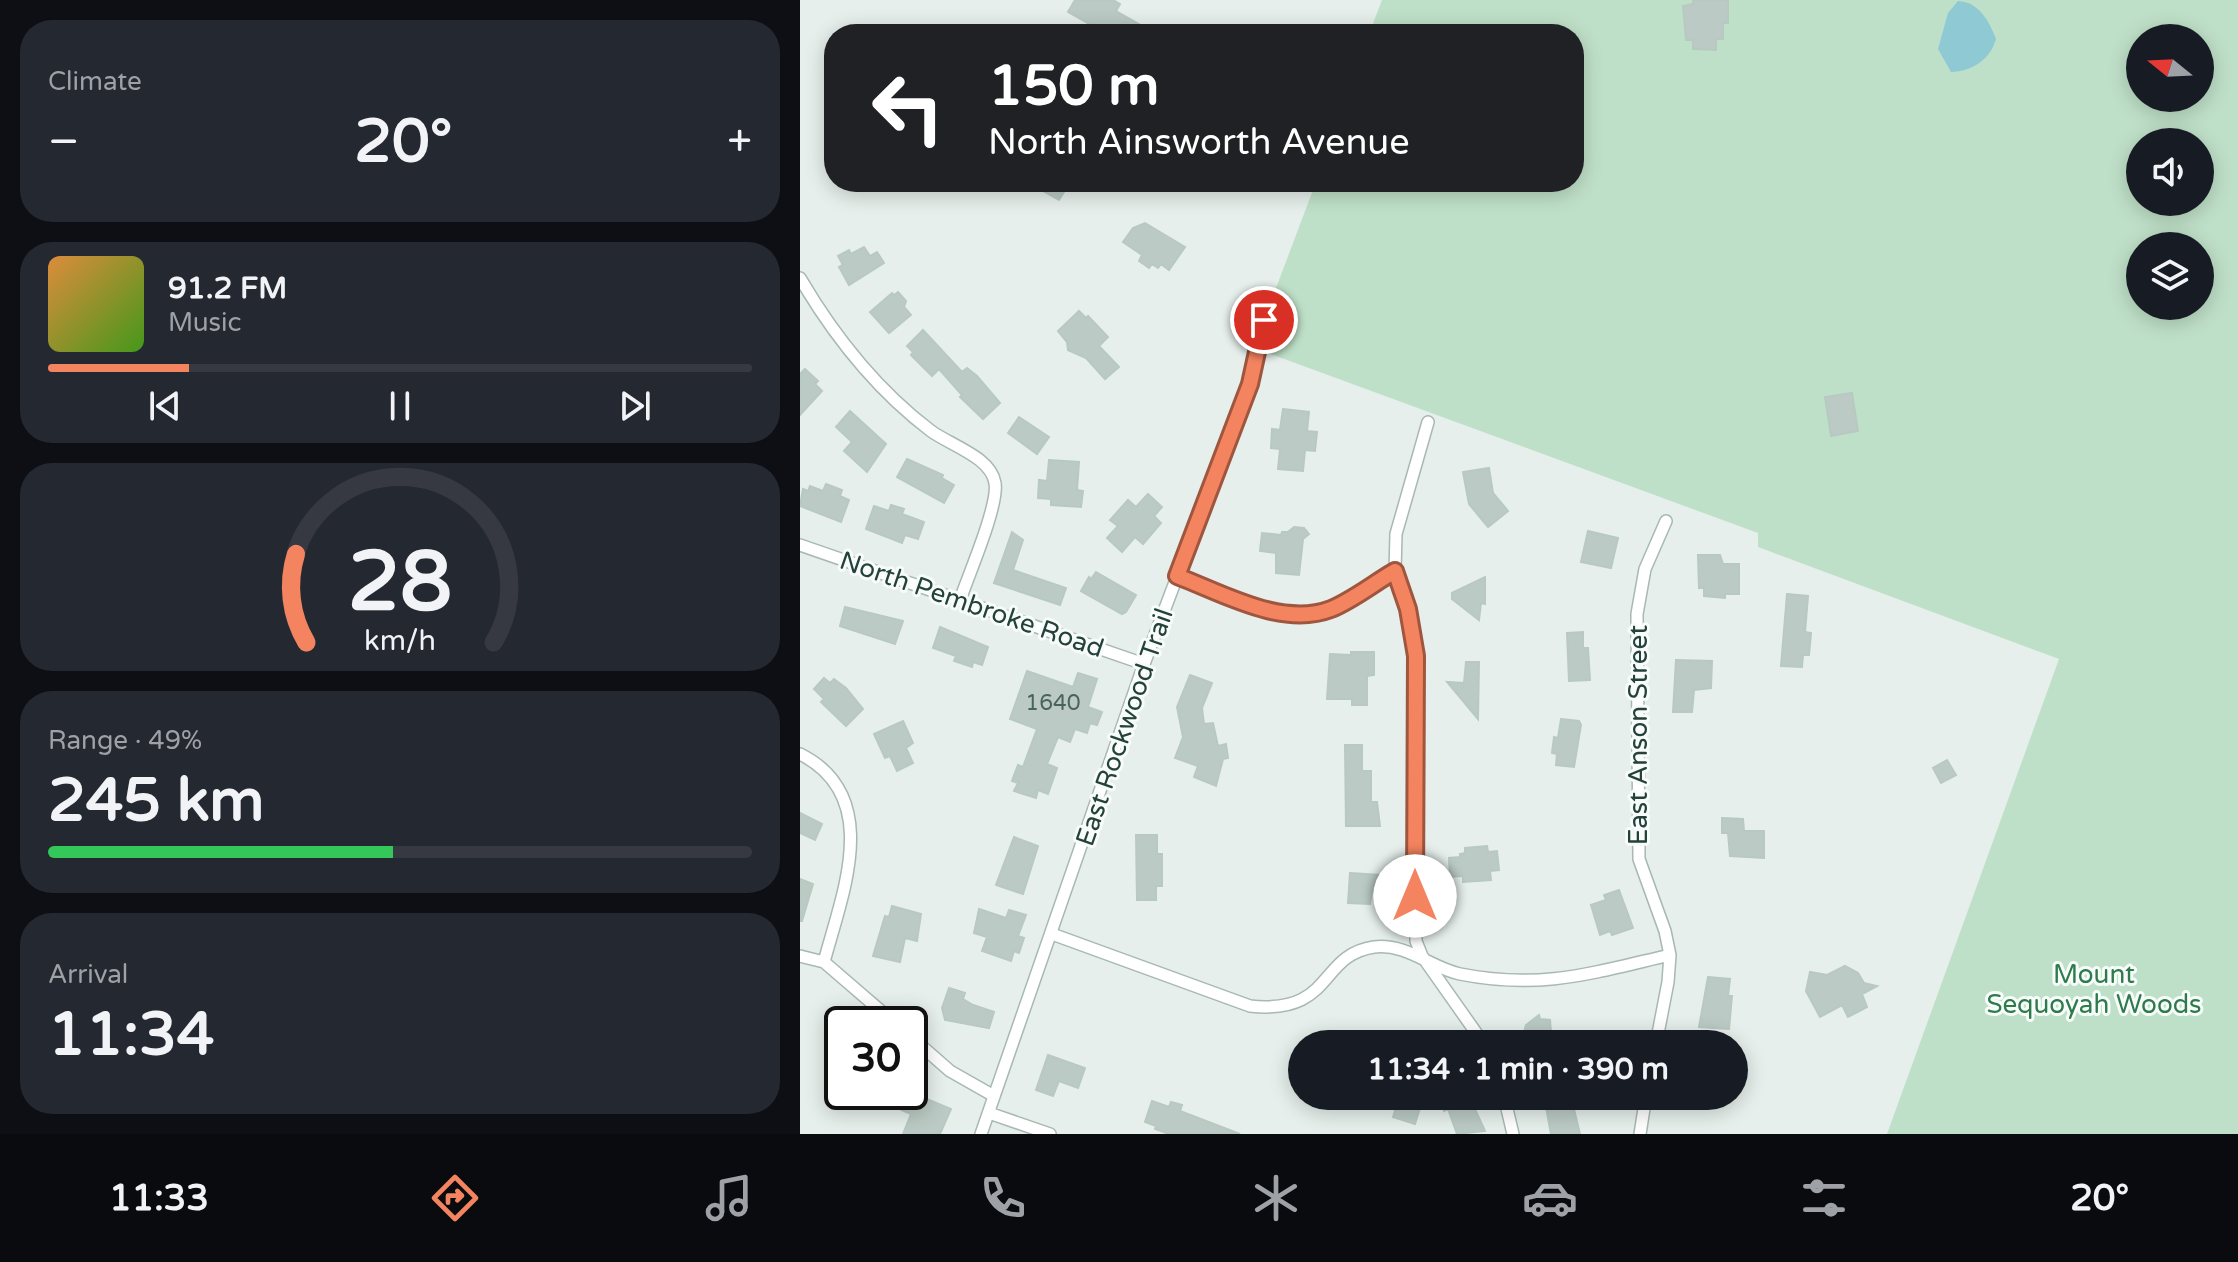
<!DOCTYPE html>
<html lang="en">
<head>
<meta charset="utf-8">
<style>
  body { margin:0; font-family:"Varela Round",sans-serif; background:#242831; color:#f1f3f6; height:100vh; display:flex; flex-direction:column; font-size:30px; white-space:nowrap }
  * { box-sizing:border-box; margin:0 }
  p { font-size:26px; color:#9ea1a6 }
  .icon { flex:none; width:44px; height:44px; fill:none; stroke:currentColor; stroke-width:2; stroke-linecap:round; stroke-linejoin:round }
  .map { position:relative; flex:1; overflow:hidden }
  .details { display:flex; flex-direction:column; gap:20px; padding:20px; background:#0d0f14; width:800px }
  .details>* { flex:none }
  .banner { position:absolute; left:24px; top:24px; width:760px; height:168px; border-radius:32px; box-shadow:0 4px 20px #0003; background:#202124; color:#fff; overflow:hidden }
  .needle { width:52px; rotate:288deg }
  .fabs { position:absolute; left:1326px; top:24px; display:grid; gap:16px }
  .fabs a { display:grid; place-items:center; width:88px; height:88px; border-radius:50%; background:#171b24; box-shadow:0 4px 20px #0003; font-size:40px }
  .speed { position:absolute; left:24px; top:1006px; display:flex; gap:16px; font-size:40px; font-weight:700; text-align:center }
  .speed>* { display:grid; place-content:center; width:104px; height:104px; border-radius:50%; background:#171b24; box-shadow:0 4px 20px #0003; line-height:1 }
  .speed .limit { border:4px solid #111; border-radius:12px; background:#fff; color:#111 }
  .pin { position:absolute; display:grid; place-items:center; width:68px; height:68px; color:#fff; margin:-34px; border:4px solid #fff; border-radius:50%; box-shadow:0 2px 8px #0007 }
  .me { position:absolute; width:88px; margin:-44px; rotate:0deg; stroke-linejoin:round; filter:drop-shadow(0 0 6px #0008) }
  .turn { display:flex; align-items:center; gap:28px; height:168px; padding:0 32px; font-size:36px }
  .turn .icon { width:104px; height:104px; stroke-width:2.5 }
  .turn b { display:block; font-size:56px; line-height:68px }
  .big { font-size:60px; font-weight:800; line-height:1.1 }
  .details .tile { flex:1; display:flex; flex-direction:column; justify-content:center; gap:12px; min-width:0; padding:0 28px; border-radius:32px; background:#242831 }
  .details .dial { align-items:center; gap:0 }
  .dial svg { height:208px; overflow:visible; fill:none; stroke:#363941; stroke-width:7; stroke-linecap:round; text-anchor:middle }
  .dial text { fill:#f1f3f6; stroke:none }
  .song { display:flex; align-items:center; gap:24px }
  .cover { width:96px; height:96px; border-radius:12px; background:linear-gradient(135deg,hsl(30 70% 55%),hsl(100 70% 35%)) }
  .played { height:8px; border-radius:4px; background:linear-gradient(90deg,#f4845f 20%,#363941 20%) }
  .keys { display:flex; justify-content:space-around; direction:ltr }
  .heat { display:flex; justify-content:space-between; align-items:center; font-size:44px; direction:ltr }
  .charge { height:12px; border-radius:6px; background:linear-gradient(90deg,#34c759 49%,#363941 0) }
  .trip { position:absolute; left:488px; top:1030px; width:460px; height:80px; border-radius:40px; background:#171b24; box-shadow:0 4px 20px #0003; font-weight:800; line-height:80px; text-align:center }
  .tab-bar { display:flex; height:128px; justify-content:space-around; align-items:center; background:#090b0e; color:#9ea1a6 }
  .tab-bar .icon { width:56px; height:56px }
  .tab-bar .selected { color:#f4845f }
  .tab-bar b { font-size:36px; color:#f1f3f6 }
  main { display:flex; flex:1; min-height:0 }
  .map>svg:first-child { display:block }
</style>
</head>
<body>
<main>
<section class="details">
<div class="tile"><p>Climate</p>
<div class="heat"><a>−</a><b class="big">20°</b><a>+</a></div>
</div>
<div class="tile">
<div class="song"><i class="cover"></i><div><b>91.2 FM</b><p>Music</p></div></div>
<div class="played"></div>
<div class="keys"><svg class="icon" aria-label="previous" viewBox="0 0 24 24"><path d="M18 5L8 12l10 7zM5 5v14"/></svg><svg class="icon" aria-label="pause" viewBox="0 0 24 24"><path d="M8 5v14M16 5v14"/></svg><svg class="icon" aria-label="next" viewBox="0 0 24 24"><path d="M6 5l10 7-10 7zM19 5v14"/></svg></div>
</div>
<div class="tile dial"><svg viewBox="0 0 100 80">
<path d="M14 69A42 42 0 1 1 86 69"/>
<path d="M14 69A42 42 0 0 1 10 35" stroke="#f4845f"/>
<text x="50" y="56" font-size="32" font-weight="700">28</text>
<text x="50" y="72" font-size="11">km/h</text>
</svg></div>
<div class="tile"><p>Range · 49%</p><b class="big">245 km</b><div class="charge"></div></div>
<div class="tile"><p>Arrival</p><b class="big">11:34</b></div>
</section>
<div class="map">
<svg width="1438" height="1134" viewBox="0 0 1438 1134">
  <rect width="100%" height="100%" fill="#e6efeb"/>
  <path fill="#bfe0c8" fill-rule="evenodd" d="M582 0H1438V1134H1087L1259 659 958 547V533L457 349 464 320 516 182H774V34H569ZM1340 38H1400V98H1340ZM1340 142H1400V202H1340ZM1340 246H1400V306H1340Z"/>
  <path fill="#8ec9d4" d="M1158 1C1179 2 1189 21 1196 39 1190 60 1172 71 1151 72L1138 49 1148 13Z"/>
  <path fill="#bbcac4" stroke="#b8c9c2" stroke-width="2" d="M275 0H313L320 4 316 11 339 24 333 34H307L268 12Z
    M893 0H928V23H923V39H916V50L893 49V40H886L883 6 893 4Z
    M227 182H270L259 200Z
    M345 223 385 247 369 270 361 264 358 268 352 264 349 268 339 261 342 255 323 242 333 228Z
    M64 247 70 256 77 252 84 263 49 285 39 267 43 265 38 256 49 250 51 254Z
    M98 292 106 301 104 307 111 315 89 333 70 312 92 293 94 295Z
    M279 311 286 318 288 316 308 337 299 346 319 367 305 379 286 358 268 350 267 342 258 331Z
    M123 330 162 372 167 368 177 376 200 403 183 419 160 397 162 395 139 369 132 376 111 355 113 352 107 346Z
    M5 369 18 381 15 384 22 391 0 415V374Z
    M1052 393 1058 431 1031 436 1025 397Z
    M483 409 509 412 507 431 517 432 515 451 505 450 503 471 478 469 480 449 471 448 472 429 480 430Z
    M50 411 86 444 67 472 44 451 52 442 36 427Z
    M219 417 249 437 237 454 208 433Z
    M107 459 143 475 142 478 154 485 144 503 97 477Z
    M249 460 279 462 277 490 283 491 281 507 251 505V499L238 498 239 480 247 481Z
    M689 468 693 493 708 511 688 527 669 504 663 472Z
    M26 484 42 490 40 496 49 500 41 522 0 506 3 489 8 491 10 486 23 491Z
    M348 494 362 507 354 516 361 523 343 544 335 537 322 552 307 538 318 526 310 520 328 500 336 507Z
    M91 505 104 509 102 514 124 522 118 539 105 535 102 543 66 529 74 506 89 511Z
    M494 527 504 528 509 534 503 539 499 575 476 573V553L460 551 462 533 481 535 482 532H488Z
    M788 531 818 538 811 568 781 562Z
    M212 532 223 540 213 570 266 588 260 605 194 583Z
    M898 555H920L923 564H939V594H925V598L904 596V588H899Z
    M296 572 336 595 326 612 322 614 281 591 289 577 291 579Z
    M685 577V604L681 603 679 620 652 599V593Z
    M987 594 1008 596 1005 632 1011 633 1009 655H1003L1002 667 981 666Z
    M45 607 103 621 95 644 40 626Z
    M140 627 188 647 182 665 173 662 172 667 154 661 156 656 133 648Z
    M783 632V648H788L790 680 769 681 767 633Z
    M551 652H574V675L567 676V705H552V699H527L530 654 551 655Z
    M876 660 912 661 911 688 894 690 892 712H873Z
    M666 662H679L678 719 647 682 664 683Z
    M227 671 273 687 278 673 297 679 288 707 302 712 297 725 290 723 287 733 275 729 270 742 258 737 247 764 257 768 248 794 238 790 236 798 214 791 218 783 212 781 218 765 223 767 237 729 210 719Z
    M390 675 412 683 402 708 404 724 413 723 418 746 426 744 428 758 423 759 416 786 394 777 398 766 375 758 383 737 377 707Z
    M24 678 30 683 34 679 46 688 63 709 46 726 21 702 24 699 14 689Z
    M761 719 779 721 781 725 774 767 756 765 757 754 752 753 754 737 758 738Z
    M103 721 113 743 106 748 113 763 97 771 90 756 85 758 74 734Z
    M545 745H562V771H571V802H577L580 826H546Z
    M1147 760 1156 775 1141 783 1133 768Z
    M0 813 22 824 15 840 0 833Z
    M922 818 943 819 944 831H964V858L930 856 928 833H922Z
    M336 835H357V854H362V886H356V900H337Z
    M214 837 238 846 223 894 196 885Z
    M687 846 688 852 697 851 699 870 690 871 691 880 663 882V876L650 877 649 858 660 857V854L665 853V848Z
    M550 873 581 875 580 892 572 891 570 904 548 903Z
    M0 879 13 884 2 921H0Z
    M819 890 833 928 812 935 810 931 800 935 791 905 806 900 804 895Z
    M92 906 121 914 117 941 105 938 100 962 73 956 85 916 89 917Z
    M179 909 206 918 209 910 226 915 218 936 224 938 219 953 214 951 211 961 182 951 187 937 174 933Z
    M1045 966 1058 973 1064 983 1077 986 1062 994 1067 1007 1048 1017 1042 1005 1020 1017 1006 991 1010 972 1027 975Z
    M908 977 930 979 928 996H932L929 1029 899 1027Z
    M149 988 165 993 163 999 173 1005 194 1012 189 1028 145 1020 142 1008Z
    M739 1015 740 1019 750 1020 752 1044H732L731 1038 722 1039 726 1025Z
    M248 1055 285 1068 278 1088 259 1081 253 1096 236 1090Z
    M95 1092H110L151 1109 140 1134H103L111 1114 90 1105Z
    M638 1096H669L685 1131 657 1134 648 1109 644 1111Z
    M744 1096H762L764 1107 773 1105 780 1134H751Z
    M599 1098 621 1105 615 1124 593 1117Z
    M352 1101 369 1107 371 1102 382 1105 380 1111 440 1134H369L355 1129 356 1126 345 1122Z"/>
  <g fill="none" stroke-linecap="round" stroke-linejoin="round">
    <defs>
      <path id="street" d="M0 278C34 336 77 390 131 431 150 445 191 457 195 483 199 505 168 576 160 600
        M628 422 596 534 595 571 608 609 616 656V941L622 956 684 1044
        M0 545 344 664
        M377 576C422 593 482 628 531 609 553 600 574 583 595 571
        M0 754C84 796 42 894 24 962
        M252 934 450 1006C534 1015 518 955 574 947 607 943 631 968 660 974 741 990 792 973 870 955
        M0 956 24 962 96 1024
        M110 1036 150 1071 194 1096
        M856 1044 868 982 870 955 865 931 839 859 837 614 845 569 866 521
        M704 1096 713 1134
        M189 1113 250 1134
        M181 1134 344 664 450 384 464 320
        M840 1134 846 1096"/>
    </defs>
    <use href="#street" stroke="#a8b8b2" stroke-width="14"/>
    <use href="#street" stroke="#fff" stroke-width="11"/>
  </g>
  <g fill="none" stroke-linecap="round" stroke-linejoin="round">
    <defs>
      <path id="route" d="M464 320 450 384 377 576C422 593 482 628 531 609 553 600 574 583 595 571L608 609 616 656 615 896"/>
    </defs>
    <use href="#route" stroke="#9f563e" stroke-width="20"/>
    <use href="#route" stroke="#f4845f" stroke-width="14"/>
  </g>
  <g text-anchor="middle" stroke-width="6" stroke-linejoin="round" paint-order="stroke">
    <g font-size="22" fill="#4a645c">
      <text x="253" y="710">1640</text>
    </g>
    <g font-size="26" fill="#24423a" stroke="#f7fbf9">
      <text transform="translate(172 604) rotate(19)" y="9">North Pembroke Road</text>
      <text transform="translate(324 727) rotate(-71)" y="9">East Rockwood Trail</text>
      <text transform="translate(838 735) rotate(-90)" y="9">East Anson Street</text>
    </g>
    <g font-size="26" fill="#2d7a4b" stroke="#f7fbf9">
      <text x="1294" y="983">Mount<tspan x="1294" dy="30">Sequoyah Woods</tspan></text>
    </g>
  </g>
</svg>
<div class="fabs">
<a><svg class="needle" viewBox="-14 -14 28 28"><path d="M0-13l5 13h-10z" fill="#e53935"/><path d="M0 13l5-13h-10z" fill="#9ea1a6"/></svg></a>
<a><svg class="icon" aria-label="sound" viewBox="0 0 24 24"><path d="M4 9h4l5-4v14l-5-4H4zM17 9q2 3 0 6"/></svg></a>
<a><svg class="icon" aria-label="layers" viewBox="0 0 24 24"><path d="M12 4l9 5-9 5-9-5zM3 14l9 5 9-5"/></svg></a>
</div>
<div class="speed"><div class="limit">30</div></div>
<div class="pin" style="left:464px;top:320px;background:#d93025"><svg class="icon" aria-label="arrive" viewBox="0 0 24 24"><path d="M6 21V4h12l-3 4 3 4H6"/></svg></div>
<svg class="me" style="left:615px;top:896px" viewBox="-20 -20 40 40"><circle r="19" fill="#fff"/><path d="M0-13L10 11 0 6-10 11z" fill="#f4845f"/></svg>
<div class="trip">11:34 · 1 min · 390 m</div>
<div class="banner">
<div class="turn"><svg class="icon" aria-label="left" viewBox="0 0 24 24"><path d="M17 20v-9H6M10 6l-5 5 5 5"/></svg><div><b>150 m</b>North Ainsworth Avenue</div></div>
</div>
</div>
</main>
<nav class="tab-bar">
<b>11:33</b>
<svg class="icon selected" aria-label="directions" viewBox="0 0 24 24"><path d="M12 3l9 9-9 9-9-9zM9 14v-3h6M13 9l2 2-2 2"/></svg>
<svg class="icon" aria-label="music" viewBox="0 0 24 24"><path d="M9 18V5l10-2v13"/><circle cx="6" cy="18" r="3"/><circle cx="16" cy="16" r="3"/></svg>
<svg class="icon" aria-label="phone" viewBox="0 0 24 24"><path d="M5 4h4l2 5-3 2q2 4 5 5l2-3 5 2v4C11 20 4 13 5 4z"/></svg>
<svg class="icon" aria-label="climate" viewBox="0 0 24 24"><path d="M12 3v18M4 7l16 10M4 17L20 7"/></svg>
<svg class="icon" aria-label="car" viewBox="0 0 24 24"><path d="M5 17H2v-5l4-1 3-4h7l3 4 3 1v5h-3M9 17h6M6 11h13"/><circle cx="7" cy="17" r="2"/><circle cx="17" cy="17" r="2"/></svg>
<svg class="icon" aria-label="filters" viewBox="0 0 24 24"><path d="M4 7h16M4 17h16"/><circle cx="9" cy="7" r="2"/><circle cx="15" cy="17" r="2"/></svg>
<b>20°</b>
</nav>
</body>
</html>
